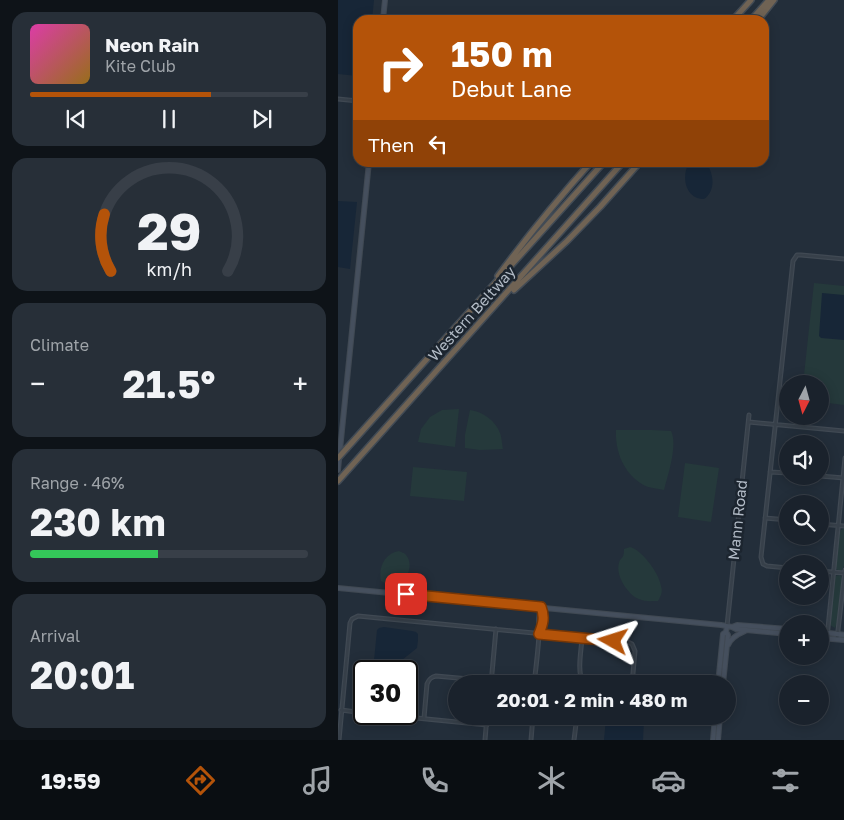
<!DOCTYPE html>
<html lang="en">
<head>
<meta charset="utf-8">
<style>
  body { margin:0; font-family:"Golos Text",sans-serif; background:#272f38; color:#f1f3f6; height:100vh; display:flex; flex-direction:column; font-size:19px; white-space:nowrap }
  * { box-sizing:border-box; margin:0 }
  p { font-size:16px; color:#9fa4a9 }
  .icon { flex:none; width:28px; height:28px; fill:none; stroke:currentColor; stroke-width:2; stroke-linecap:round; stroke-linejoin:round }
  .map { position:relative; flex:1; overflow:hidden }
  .side { display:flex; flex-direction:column; gap:12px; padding:12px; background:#0e1318; width:338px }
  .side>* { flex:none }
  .top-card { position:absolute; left:15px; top:15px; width:416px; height:152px; border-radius:15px; box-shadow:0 2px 12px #0003,0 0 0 1px #383f48; background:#b45309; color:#fff; overflow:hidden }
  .needle { width:32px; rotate:186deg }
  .controls { position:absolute; left:441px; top:375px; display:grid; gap:10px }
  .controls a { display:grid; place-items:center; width:50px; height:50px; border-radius:50%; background:#1a222c; box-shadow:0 2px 12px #0003,0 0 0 1px #383f48; font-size:25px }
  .speed { position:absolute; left:15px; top:660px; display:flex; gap:10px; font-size:25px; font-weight:700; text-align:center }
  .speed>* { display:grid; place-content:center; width:65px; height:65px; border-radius:50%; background:#1a222c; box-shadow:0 2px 12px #0003,0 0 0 1px #383f48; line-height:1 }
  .speed .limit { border:2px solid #111; border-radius:8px; background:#fff; color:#111 }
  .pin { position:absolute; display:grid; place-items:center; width:42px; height:42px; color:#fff; margin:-21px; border-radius:10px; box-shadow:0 2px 8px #0006 }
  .me { position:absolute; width:55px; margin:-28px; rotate:276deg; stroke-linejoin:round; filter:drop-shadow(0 0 4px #0008) }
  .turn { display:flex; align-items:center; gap:18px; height:105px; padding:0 15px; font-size:22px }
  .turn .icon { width:65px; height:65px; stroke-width:2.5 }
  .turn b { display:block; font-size:35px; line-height:42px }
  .then { display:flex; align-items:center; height:48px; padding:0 15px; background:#0003; gap:10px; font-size:19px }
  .big { font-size:38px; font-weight:700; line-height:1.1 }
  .side .card { flex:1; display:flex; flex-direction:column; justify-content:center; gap:8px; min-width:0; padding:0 18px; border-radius:15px; background:#272f38 }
  .side .dial { align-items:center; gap:0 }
  .dial svg { height:130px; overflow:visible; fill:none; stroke:#383f48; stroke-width:7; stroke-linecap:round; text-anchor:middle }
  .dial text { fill:#f1f3f6; stroke:none }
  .song { display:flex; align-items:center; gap:15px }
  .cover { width:60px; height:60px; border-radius:8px; background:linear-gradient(135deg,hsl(320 70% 55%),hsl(40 70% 35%)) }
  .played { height:5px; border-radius:2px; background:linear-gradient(90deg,#b45309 65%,#383f48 65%) }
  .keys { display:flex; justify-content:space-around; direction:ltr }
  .heat { display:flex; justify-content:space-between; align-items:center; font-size:28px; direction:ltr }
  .charge { height:8px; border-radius:4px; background:linear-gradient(90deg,#34c759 46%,#383f48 0) }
  .trip { position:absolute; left:110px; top:675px; width:288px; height:50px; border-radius:25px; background:#1a222c; box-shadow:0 2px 12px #0003,0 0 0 1px #383f48; font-weight:700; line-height:50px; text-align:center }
  .tabs { display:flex; height:80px; justify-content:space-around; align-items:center; background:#0a0e12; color:#9fa4a9 }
  .tabs .icon { width:35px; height:35px }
  .tabs .on { color:#b45309 }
  .tabs b { font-size:22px; color:#f1f3f6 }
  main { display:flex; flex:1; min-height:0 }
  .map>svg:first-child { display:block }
</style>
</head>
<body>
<main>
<section class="side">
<div class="card">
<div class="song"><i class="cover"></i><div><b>Neon Rain</b><p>Kite Club</p></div></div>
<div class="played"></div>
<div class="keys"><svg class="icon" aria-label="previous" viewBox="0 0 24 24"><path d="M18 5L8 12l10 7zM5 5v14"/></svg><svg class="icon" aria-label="pause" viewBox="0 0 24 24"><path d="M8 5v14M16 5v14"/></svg><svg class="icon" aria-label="next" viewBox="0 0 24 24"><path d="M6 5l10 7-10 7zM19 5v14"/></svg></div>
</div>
<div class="card dial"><svg viewBox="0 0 100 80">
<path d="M14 69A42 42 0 1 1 86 69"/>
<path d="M14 69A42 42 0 0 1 10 34" stroke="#b45309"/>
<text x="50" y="56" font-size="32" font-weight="700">29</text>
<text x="50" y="72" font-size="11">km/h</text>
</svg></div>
<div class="card"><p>Climate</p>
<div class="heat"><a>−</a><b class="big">21.5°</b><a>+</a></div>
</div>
<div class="card"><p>Range · 46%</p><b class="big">230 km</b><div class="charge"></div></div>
<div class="card"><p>Arrival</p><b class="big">20:01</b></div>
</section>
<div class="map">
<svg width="507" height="740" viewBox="0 0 507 740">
  <rect width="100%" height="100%" fill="#232e3a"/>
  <path fill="#25393b" d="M476 283 506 286V405L483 402 482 384H465Z
    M121 409 117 447 80 442 83 429 92 417 104 410Z
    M132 410C145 412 157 420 162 433 164 438 164 445 165 449L142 450 127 448V435Z
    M278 430H314L333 431C340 445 330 475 326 490 321 489 315 488 310 487 287 477 277 453 278 430Z
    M347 463 381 468 373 522 340 517Z
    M75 467 129 472 126 501 72 496Z
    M506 528V566L504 570 501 571 498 569 497 566 501 534 503 530Z
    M292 547C304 550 321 573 323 586 325 592 323 596 320 601 313 601 307 602 301 599 290 595 277 575 281 563 283 556 286 560 286 549Z
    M61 551C63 552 67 553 68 555 77 565 68 586 54 585 50 585 47 583 43 581 40 567 47 553 61 551Z
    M501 575 503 576 504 579 499 624 497 628 492 625V621L496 579 498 576Z"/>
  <path fill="#172637" d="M0 0H36L34 20H20V76L0 74Z
    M351 163H368C376 173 378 191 366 199 347 199 343 176 351 163Z
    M0 201 19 202 12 269 0 267Z
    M484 293 506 295V340L483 338 481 336Z
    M46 627 74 631 78 632 80 634V640L79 648 64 660 59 671H35L39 630 41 628Z
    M272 716 306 719 305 740H266L268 718Z"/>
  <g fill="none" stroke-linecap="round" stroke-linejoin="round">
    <defs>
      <path id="street" d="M0 99 20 101
        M411 422 507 431
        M432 472 450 473
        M482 476 507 478
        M427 518 450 520
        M482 524 507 526
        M450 568 429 566 425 564 423 557 455 261 459 255H463L507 259
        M482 571 507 573
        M389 626 411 415
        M201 632C205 624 207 617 204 609
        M244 638C243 653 239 670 245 684
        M489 638 507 458
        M499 639 507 570
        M153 684 158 629
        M196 684C198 668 200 651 201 635 201 625 199 617 203 607
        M3 710 26 713
        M38 714 149 725
        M86 718 89 684C91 679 93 677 98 676L153 681
        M1 740 12 623 14 619 20 616 290 642 294 644 297 651 294 684
        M147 740 149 716
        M193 740 195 716
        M236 740 239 716"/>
      <path id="secondary" d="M45 20 47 0
        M0 470 31 162
        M0 588 383 625 394 627 398 629 450 634
        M394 627 399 625 450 629
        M482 632 507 635
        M482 638 507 640
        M390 645C393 638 400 634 407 631
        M380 684 385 634 388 632
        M385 684 390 635 388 632 389 626
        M375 740 377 716
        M380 740 382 716"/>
      <path id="highway" d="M395 20 413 0
        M413 20 431 0
        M420 20 436 0
        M160 276C189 237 220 199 253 162
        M176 290 229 241 262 207 302 162
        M9 448 266 162
        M0 481 285 162"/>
    </defs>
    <use href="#street" stroke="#404953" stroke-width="5"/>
    <use href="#secondary" stroke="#404953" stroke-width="6"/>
    <use href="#highway" stroke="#424b55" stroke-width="8"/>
    <use href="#street" stroke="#37404a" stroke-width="2.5"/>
    <use href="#secondary" stroke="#454f5d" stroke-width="4"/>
    <use href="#highway" stroke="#706354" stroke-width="5"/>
    <defs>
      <path id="highway-bridge" d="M0 458 9 448"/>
    </defs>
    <use href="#highway-bridge" stroke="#424b55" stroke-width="8" stroke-linecap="butt"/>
    <use href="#highway-bridge" stroke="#706354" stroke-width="5"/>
  </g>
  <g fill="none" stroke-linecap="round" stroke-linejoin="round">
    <defs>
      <path id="route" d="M68 594 203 607C207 617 205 624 201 634L275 641"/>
    </defs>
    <use href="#route" stroke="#753606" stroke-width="12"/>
    <use href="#route" stroke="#b45309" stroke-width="9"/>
  </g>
  <g text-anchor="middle" stroke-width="5" stroke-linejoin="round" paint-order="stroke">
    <g font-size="15" fill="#b2bbc6" stroke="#1c252f">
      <text transform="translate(134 314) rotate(-48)" y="5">Western Beltway</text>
      <text transform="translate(400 520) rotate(-84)" y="5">Mann Road</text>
    </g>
  </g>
</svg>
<div class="controls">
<a><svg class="needle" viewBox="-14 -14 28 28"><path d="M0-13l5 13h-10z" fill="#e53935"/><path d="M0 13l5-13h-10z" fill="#9fa4a9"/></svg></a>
<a><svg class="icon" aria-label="sound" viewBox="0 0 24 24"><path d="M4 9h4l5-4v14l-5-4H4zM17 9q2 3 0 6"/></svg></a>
<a><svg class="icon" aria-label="search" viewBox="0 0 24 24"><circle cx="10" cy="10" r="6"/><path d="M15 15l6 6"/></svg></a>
<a><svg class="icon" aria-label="layers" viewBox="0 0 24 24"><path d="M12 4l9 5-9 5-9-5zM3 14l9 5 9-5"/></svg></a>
<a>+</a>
<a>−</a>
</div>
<div class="speed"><div class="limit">30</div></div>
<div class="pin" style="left:68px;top:594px;background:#d93025"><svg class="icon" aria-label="arrive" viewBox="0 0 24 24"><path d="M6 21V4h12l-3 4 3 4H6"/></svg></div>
<svg class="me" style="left:275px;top:641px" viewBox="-20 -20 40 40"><path d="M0-17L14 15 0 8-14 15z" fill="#b45309" stroke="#fff" stroke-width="4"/></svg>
<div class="trip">20:01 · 2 min · 480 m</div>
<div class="top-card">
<div class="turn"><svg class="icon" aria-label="right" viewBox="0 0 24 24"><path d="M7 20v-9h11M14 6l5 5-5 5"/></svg><div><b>150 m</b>Debut Lane</div></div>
<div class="then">Then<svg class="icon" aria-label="left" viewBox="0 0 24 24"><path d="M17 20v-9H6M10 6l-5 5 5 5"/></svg></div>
</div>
</div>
</main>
<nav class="tabs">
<b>19:59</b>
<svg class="icon on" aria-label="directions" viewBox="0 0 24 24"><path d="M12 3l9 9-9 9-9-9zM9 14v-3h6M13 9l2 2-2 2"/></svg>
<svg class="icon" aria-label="music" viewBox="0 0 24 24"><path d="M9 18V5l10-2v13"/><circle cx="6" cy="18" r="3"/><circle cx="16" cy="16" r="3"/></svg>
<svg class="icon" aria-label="phone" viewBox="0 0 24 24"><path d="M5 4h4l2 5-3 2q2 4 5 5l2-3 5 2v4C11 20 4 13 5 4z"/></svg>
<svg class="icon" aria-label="climate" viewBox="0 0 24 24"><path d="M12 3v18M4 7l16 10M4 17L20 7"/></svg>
<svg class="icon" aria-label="car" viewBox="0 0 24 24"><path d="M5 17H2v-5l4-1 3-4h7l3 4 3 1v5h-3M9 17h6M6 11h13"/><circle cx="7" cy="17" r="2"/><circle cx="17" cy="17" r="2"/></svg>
<svg class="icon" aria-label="filters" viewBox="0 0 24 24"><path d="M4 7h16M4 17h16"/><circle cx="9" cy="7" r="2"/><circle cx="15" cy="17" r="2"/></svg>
</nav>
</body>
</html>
